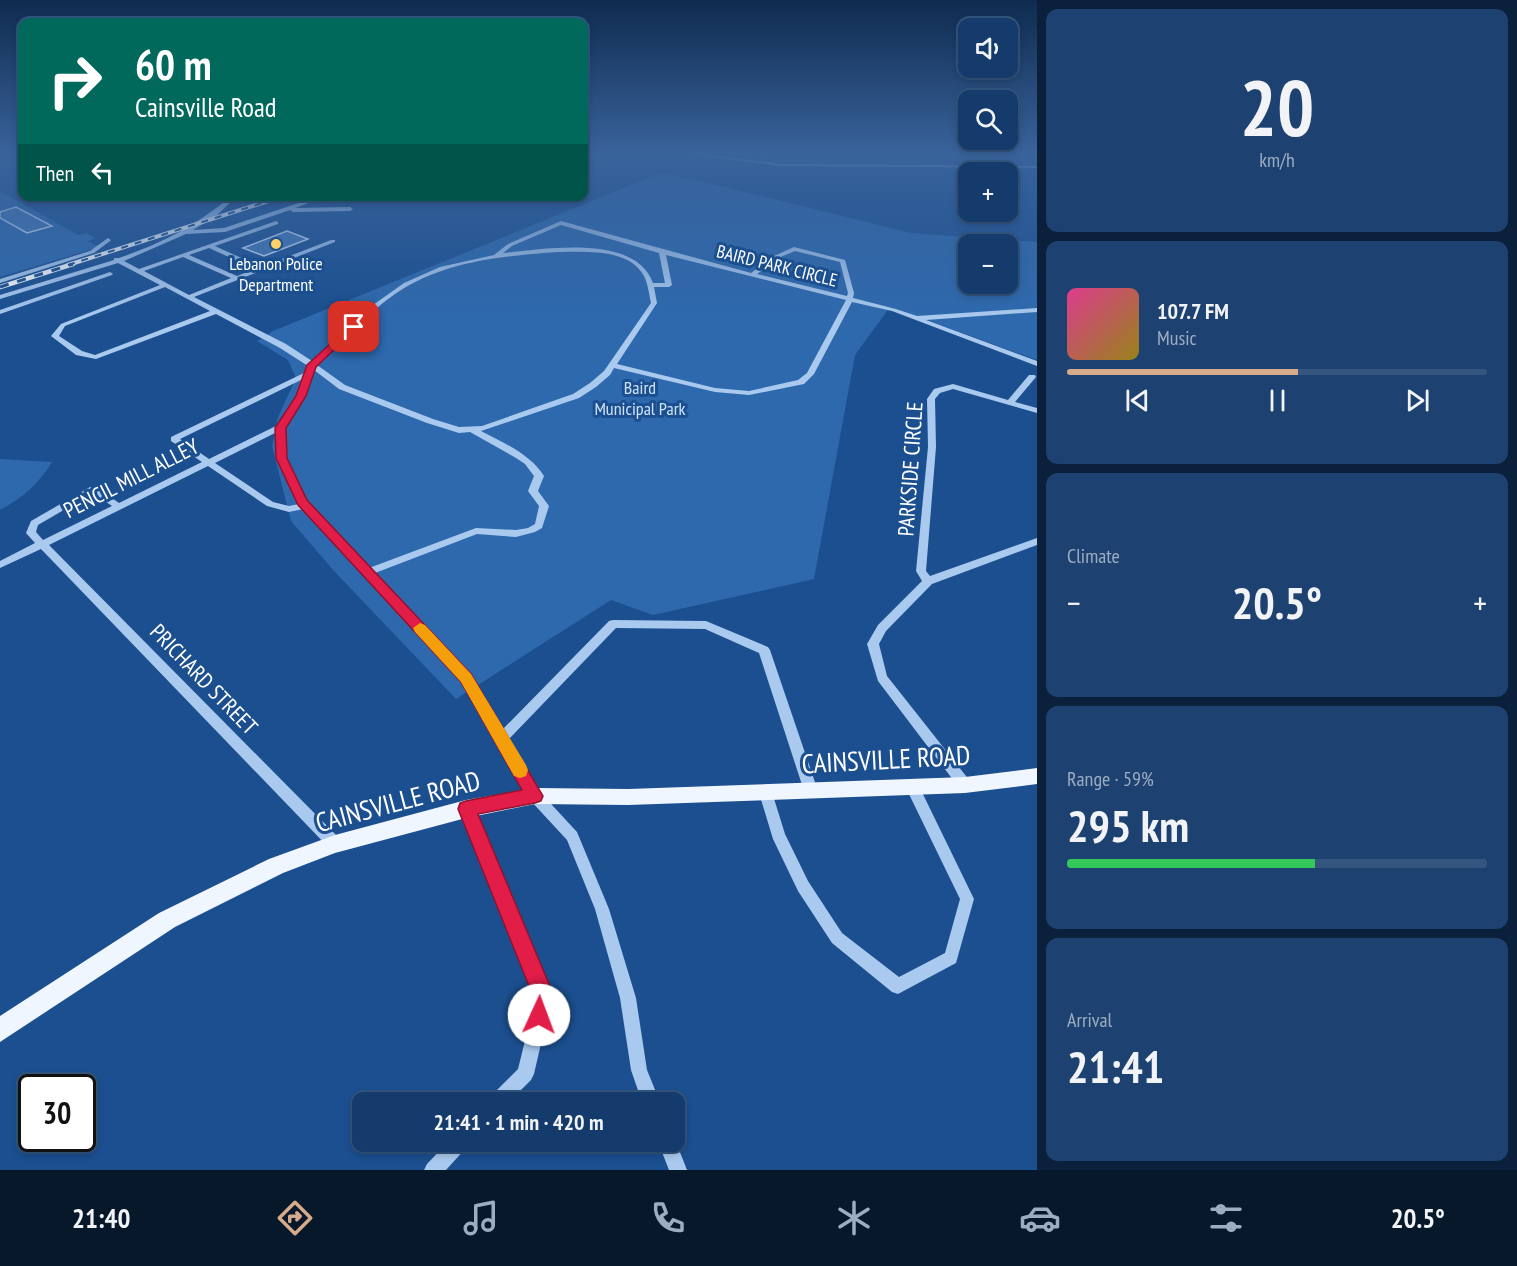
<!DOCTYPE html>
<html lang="en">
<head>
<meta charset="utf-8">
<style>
  body { margin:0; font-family:"PT Sans Narrow",sans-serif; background:#1d4271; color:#f1f3f6; height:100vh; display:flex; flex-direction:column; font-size:22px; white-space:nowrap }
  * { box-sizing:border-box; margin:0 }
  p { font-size:20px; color:#9dadc1 }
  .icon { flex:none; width:33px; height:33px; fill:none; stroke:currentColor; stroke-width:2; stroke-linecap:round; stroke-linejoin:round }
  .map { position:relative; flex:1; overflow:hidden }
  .drawer { display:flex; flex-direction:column; gap:9px; padding:9px; background:#0b203b; width:480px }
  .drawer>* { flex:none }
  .hud { position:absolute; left:18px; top:18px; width:570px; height:183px; border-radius:12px; box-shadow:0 3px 9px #0003,0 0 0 2px #33557e; background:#00695c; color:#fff; overflow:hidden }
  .controls { position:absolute; left:958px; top:18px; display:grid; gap:12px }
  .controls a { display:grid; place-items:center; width:60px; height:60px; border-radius:12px; background:#143b6b; box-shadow:0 3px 9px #0003,0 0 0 2px #33557e; font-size:30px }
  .speed { position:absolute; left:18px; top:1074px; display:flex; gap:12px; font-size:30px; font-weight:700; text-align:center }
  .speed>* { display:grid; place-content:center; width:78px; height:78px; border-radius:50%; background:#143b6b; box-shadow:0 3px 9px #0003,0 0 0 2px #33557e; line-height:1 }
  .speed .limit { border:3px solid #111; border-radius:9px; background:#fff; color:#111 }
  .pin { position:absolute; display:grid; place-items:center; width:51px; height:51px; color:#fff; margin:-26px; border-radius:12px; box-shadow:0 3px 9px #0006 }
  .me { position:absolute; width:66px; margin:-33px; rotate:2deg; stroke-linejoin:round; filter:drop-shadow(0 0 4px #0008) }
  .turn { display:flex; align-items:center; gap:21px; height:126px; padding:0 18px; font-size:27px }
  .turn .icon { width:78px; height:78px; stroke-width:2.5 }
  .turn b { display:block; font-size:42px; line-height:51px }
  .then { display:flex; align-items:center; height:57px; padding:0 18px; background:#0003; gap:12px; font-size:22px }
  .big { font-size:45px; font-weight:600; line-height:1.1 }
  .drawer .tile { flex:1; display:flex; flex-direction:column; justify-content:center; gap:9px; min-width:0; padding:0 21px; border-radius:12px; background:#1d4271 }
  .drawer .dial { align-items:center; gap:0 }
  .dial b { font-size:78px; line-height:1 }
  .song { display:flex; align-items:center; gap:18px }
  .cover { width:72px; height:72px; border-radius:9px; background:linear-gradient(135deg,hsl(330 70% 55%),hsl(50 70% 35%)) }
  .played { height:6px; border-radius:3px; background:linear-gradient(90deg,#d6ab8b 55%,#33557e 55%) }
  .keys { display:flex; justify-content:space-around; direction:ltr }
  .heat { display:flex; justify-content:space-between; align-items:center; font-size:33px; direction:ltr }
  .charge { height:9px; border-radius:4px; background:linear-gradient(90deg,#34c759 59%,#33557e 0) }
  .trip { position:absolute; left:352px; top:1092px; width:333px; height:60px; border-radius:12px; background:#143b6b; box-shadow:0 3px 9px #0003,0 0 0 2px #33557e; font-weight:600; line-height:60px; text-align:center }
  .dock { display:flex; height:96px; justify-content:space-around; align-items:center; background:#08182b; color:#9dadc1 }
  .dock .icon { width:42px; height:42px }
  .dock .selected { color:#d6ab8b }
  .dock b { font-size:27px; color:#f1f3f6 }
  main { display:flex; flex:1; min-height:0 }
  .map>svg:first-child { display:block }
</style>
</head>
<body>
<main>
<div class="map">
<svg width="1037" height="1170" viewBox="0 0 1037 1170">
  <rect width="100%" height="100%" fill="#1b4f8f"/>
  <path fill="#2e69ad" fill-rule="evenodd" d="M663 172 911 233 1037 242V360L890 307 855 355 814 579 653 615 611 600 456 699 334 571 291 521 272 446 278 417 296 378 288 360 257 341 273 331ZM969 244H1008V284H969Z
    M0 191 78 235 86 233 96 238 88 241 99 247 0 277Z
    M0 459 52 462C40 483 21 499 0 510Z"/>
  <path fill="#4478b7" stroke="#cfe3fa" stroke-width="1.5" d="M16 207 52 226 27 233 0 218V212Z
    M287 231 308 239 264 256 243 248Z"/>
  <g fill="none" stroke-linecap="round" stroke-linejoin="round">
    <path fill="#a9c9ee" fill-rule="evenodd" d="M688 154H706L782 164 1037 166V168L782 166Z
      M231 196H237L216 216 193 230 224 228 319 196H328L295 208 350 207 353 209 350 211 293 212 290 210 225 232 186 234 124 261 139 269 276 221 278 222V224L215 246 261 267 331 240H335V242L194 297 286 344 312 361 366 310 404 283 440 267 494 255 508 244 561 221 751 273 774 256 794 247 845 260 854 293 853 298 896 309 917 316 1037 308V312L926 320 1037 361V366L892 311 852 302 814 374 804 384 749 395 715 392 614 368 610 375 596 387 579 398 481 431C504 443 530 454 544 476L538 491 549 506 542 528 535 532 516 537 477 534 375 573 470 675 503 729 609 621 613 620 706 621 768 647 770 650 818 791 816 795 811 797 806 795 804 791 759 653 705 629 616 628 509 739 540 792 577 832 609 909 636 998 647 1070 660 1102H642L631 1070 620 998 595 909 567 840 530 800 462 681 303 509 289 512 267 506 208 466 49 545 340 839 342 844 340 849 335 850 330 849 41 549 0 568V561L35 543 26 533 31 521 90 487H96L119 503 202 462 171 441V437L306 372 308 366 280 348 216 314 96 359 76 355 51 336 61 324 160 285 118 263 0 299V295L114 260V258H119C160 244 198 225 231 196ZM561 225 659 253 665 283H653C635 233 544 249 503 253L512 246ZM209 248 255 269 237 276 189 255ZM795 251 840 262 848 293 847 296 757 274 778 258ZM558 252C585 252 629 248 644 276 648 284 649 294 651 303L604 371 590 383 573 394 482 426 459 427 433 419 345 385 317 365C343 341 366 314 395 294 443 261 502 256 558 252ZM666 255 846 300 807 373 798 380 749 391 715 388 617 364 657 303 654 287H669L672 285ZM183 257 231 278 189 295 144 271ZM165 287 210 311 95 355 82 351 59 336 65 326ZM314 370 339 389 427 423 459 433 470 432 516 458 525 464 534 476 528 491 539 506 535 524 528 528 516 530 476 528 369 568 306 501 286 458 285 427 305 396ZM303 379 297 396 278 425 209 459 180 439ZM277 432 278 458 299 504 289 506 273 502 215 463ZM93 493 112 506 43 540 36 532 38 525Z
      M108 238 111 240 110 241 94 253 0 283V279L90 251Z
      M110 272 113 274 112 275 0 314V310Z
      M1029 375H1035L1036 377 1015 402 1037 408V413L953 389 940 393 935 399 936 447 926 571 930 576 1037 538V545L932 584 886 631 879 644 887 676 970 781 972 785 970 789 965 791 960 789 878 681 867 644 878 625 922 581 916 571 928 447 927 399 934 389 953 384 1008 400Z
      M913 782 918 784 974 899 956 963 898 994 892 992 832 943 798 891 773 839 759 793 761 789 766 787 771 789 785 834 808 881 842 933 899 977 945 953 960 899 906 788 908 784Z
      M466 803 471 805 473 809 552 996 534 1074 531 1080 509 1102H488L491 1096 518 1069 536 996 459 809 461 805Z
      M675 1140 676 1142 687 1170H669L658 1142H675Z
      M448 1142H469L466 1148 446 1170H424L427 1164Z"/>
    <path fill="#f0f6ff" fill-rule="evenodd" d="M1037 768V784L965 793 628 805 535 804 466 818 335 853 283 873 175 927 0 1042V1016L159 913 269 859 335 835 466 800 535 788 628 789 965 777Z"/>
    <defs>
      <path id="rail-far1" d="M68 265 284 196"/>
      <path id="rail" d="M0 287 73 264"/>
    </defs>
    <use href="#rail-far1" stroke="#fff" stroke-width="4"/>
    <use href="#rail" stroke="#fff" stroke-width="4.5"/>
    <use href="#rail-far1" stroke="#1b4f8f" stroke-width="2" stroke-dasharray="7" stroke-linecap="butt"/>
    <use href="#rail" stroke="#1b4f8f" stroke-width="3" stroke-dasharray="9" stroke-linecap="butt"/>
  </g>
  <linearGradient id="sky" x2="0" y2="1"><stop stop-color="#0f2b4f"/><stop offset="0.48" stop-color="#39639b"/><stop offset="1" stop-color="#39639b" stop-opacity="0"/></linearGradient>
  <rect width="1037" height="318" fill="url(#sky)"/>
  <path fill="#e11d48" stroke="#92132f" stroke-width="1.5" d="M351 325 358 327 316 367 306 396 286 428 287 458 307 500 471 674 543 796 541 801 535 803 478 814 554 996 546 1023 539 1026 531 1023 528 1015 533 996 458 809 460 803 466 801 522 790 461 682 298 505 276 458 275 428 296 396 307 365Z"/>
  <path fill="#f59e0b" d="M420 623 425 625 471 674 526 765 528 770 526 776 520 778 514 776 461 682 415 632 413 628Z"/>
  <circle fill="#ffd166" stroke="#1b4f8f" stroke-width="2" cx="276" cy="244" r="6"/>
  <g text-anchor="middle" stroke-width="6" stroke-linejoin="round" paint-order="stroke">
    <g font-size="18" fill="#fff" stroke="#1b4f8f">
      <text x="276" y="270">Lebanon Police<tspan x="276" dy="21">Department</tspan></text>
    </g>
    <g font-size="18" fill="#fff" stroke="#1b4f8f">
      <text transform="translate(777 266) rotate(14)" y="6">BAIRD PARK CIRCLE</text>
    </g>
    <g font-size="18" fill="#cfe3fa" stroke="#1b4f8f">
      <text x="640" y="394">Baird<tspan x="640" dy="21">Municipal Park</tspan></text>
    </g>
    <g font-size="22" fill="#fff" stroke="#1b4f8f">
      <text transform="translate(910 469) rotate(-86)" y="8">PARKSIDE CIRCLE</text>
      <text transform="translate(131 478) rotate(-27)" y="8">PENCIL MILL ALLEY</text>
      <text transform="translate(204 679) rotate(46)" y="8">PRICHARD STREET</text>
    </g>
    <g font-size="27" fill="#fff" stroke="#1b4f8f">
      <text transform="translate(886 760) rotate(-3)" y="9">CAINSVILLE ROAD</text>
      <text transform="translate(398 802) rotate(-15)" y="9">CAINSVILLE ROAD</text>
    </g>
  </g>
</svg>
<div class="controls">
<a><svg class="icon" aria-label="sound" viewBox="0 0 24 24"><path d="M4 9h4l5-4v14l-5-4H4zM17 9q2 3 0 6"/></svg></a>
<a><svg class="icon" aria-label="search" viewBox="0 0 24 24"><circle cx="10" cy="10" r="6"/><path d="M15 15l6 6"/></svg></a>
<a>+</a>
<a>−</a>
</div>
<div class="speed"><div class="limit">30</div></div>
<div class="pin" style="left:354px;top:327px;background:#d93025"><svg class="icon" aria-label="arrive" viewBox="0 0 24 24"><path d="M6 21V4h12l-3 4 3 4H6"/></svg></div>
<svg class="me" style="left:539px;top:1015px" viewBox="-20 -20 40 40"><circle r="19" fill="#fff"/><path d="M0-13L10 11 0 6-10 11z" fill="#e11d48"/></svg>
<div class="trip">21:41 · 1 min · 420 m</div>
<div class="hud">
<div class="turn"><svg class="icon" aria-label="right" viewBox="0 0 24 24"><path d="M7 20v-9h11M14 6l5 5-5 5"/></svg><div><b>60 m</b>Cainsville Road</div></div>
<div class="then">Then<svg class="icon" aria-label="left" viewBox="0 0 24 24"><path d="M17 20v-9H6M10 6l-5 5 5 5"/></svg></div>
</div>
</div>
<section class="drawer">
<div class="tile dial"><b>20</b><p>km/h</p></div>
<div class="tile">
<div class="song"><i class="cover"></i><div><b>107.7 FM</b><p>Music</p></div></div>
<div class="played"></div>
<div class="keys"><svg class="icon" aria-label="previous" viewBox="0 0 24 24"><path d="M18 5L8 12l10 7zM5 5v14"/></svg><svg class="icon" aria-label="pause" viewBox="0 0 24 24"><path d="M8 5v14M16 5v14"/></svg><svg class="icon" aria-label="next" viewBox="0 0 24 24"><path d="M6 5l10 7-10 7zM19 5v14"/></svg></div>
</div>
<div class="tile"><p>Climate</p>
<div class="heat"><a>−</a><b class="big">20.5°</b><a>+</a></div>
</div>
<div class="tile"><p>Range · 59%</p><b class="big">295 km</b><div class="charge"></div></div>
<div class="tile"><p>Arrival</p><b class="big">21:41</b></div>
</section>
</main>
<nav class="dock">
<b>21:40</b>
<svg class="icon selected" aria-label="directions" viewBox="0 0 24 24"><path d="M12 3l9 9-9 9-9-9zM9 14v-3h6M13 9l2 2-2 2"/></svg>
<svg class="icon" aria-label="music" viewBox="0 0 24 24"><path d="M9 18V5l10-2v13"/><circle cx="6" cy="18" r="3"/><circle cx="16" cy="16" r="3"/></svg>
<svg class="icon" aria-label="phone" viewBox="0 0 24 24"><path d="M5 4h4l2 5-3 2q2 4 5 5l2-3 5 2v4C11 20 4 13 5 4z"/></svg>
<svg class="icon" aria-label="climate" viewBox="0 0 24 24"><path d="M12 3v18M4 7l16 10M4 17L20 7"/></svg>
<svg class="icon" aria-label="car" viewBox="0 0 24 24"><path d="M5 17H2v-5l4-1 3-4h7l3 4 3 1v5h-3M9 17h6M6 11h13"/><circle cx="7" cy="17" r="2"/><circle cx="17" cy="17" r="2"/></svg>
<svg class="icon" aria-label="filters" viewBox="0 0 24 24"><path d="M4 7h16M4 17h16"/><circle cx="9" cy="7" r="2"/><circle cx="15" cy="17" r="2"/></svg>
<b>20.5°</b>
</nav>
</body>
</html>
